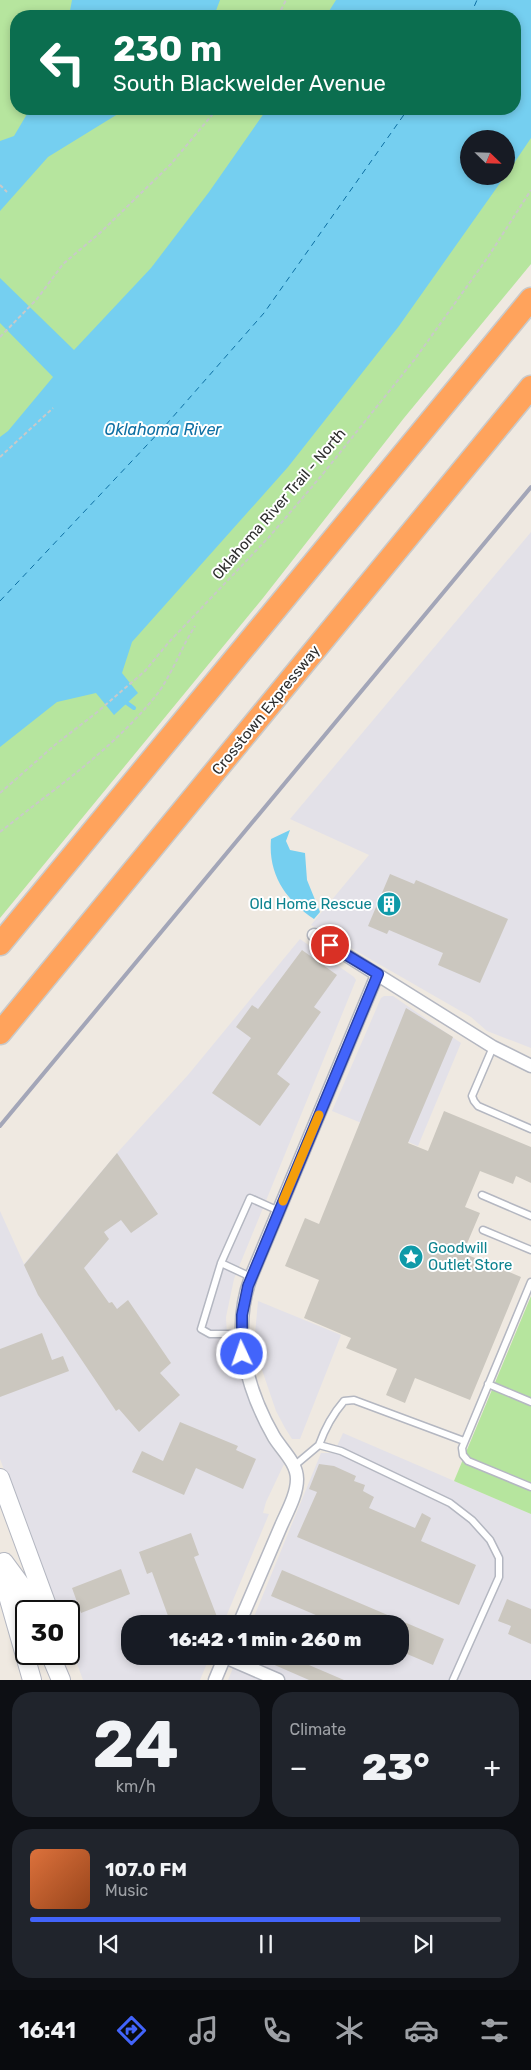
<!DOCTYPE html>
<html lang="en">
<head>
<meta charset="utf-8">
<style>
  body { margin:0; font-family:Rubik,sans-serif; background:#20242c; color:#f1f3f6; height:100vh; display:flex; flex-direction:column; font-size:19px; white-space:nowrap }
  * { box-sizing:border-box; margin:0 }
  p { font-size:16px; color:#9ea1a6 }
  .icon { flex:none; width:28px; height:28px; fill:none; stroke:currentColor; stroke-width:2; stroke-linecap:round; stroke-linejoin:round }
  .map { position:relative; height:1680px; overflow:hidden }
  .side { display:flex; flex-direction:column; gap:12px; padding:12px; background:#0d0f14; flex:1 }
  .side>* { flex:none }
  .hud { position:absolute; left:10px; top:10px; width:511px; height:105px; border-radius:20px; box-shadow:0 2px 8px #0003; background:#0b6e4f; color:#fff; overflow:hidden }
  .needle { width:32px; rotate:113deg }
  .controls { position:absolute; left:460px; top:130px; display:grid; gap:10px }
  .controls a { display:grid; place-items:center; width:55px; height:55px; border-radius:50%; background:#171b24; box-shadow:0 2px 8px #0003; font-size:25px }
  .speed { position:absolute; left:15px; top:1600px; display:flex; gap:10px; font-size:25px; font-weight:700; text-align:center }
  .speed>* { display:grid; place-content:center; width:65px; height:65px; border-radius:50%; background:#171b24; box-shadow:0 2px 8px #0003; line-height:1 }
  .speed .limit { border:2px solid #111; border-radius:8px; background:#fff; color:#111 }
  .pin { position:absolute; display:grid; place-items:center; width:42px; height:42px; color:#fff; margin:-21px; border:2px solid #fff; border-radius:50%; box-shadow:0 1px 5px #0007 }
  .me { position:absolute; width:55px; margin:-28px; rotate:357deg; stroke-linejoin:round; filter:drop-shadow(0 0 4px #0008) }
  .turn { display:flex; align-items:center; gap:18px; height:105px; padding:0 20px; font-size:22px }
  .turn .icon { width:65px; height:65px; stroke-width:2.5 }
  .turn b { display:block; font-size:35px; line-height:42px }
  .big { font-size:38px; font-weight:800; line-height:1.1 }
  .side .tile { flex:1; display:flex; flex-direction:column; justify-content:center; gap:8px; min-width:0; padding:0 18px; border-radius:20px; background:#20242c }
  .side .dial { align-items:center; gap:0 }
  .dial b { font-size:65px; line-height:1 }
  .song { display:flex; align-items:center; gap:15px }
  .cover { width:60px; height:60px; border-radius:8px; background:linear-gradient(135deg,hsl(20 70% 55%),hsl(20 70% 35%)) }
  .played { height:5px; border-radius:2px; background:linear-gradient(90deg,#4264fb 70%,#363941 70%) }
  .keys { display:flex; justify-content:space-around; direction:ltr }
  .heat { display:flex; justify-content:space-between; align-items:center; font-size:28px; direction:ltr }
  .side .tiles { flex:1; display:grid; gap:12px; grid-template-columns:1fr 1fr }
  .tile:last-child { grid-column:span 2 }
  .trip { position:absolute; left:121px; top:1615px; width:288px; height:50px; border-radius:20px; background:#171b24; box-shadow:0 2px 8px #0003; font-weight:800; line-height:50px; text-align:center }
  .menu { display:flex; height:80px; justify-content:space-around; align-items:center; background:#090b0e; color:#9ea1a6 }
  .menu .icon { width:35px; height:35px }
  .menu .selected { color:#4264fb }
  .menu b { font-size:22px; color:#f1f3f6 }
  .map>svg:first-child { display:block }
</style>
</head>
<body>
<div class="map">
<svg width="531" height="1680" viewBox="0 0 531 1680">
  <rect width="100%" height="100%" fill="#efe9e1"/>
  <path fill="#e3e1e8" d="M531 532V1048L487 1031 471 1017 311 925 369 855 290 819Z
    M300 939 354 977 356 980 234 1279 226 1317 228 1354 235 1350 240 1375 258 1422 267 1440 284 1464 266 1502 263 1513 269 1514 223 1624H130V1656H210L200 1680H83L69 1642V1611H57L0 1459V1211L24 1264 117 1153 188 1075Z
    M384 996H393L461 1043 418 1146 332 1111 381 998Z
    M258 1301 341 1335 300 1439H292L285 1428 276 1411 261 1367 256 1347 255 1334Z
    M343 1433 531 1514V1680H228L238 1656H400V1624H251L321 1453H334Z"/>
  <path fill="#b6e59e" fill-rule="evenodd" d="M0 0H531V264L404 418 263 598 0 918ZM16 16H515V109H16ZM469 139H506V176H469Z
    M531 1296V1514L454 1481Z"/>
  <path fill="#75cff0" d="M72 0H220L214 16H69Z
    M336 0H531V138L506 175V139H469V176H505L399 326 288 467 132 642 122 673 138 693 114 715 96 693 57 702 0 747V437L8 431 53 377 0 323V278L74 350 151 268 209 192 267 109H515V16H326Z
    M30 109H126L48 157 0 211V141L14 136Z
    M290 830 286 841 290 850 305 853 307 880 320 912 314 919C286 900 268 875 271 839Z"/>
  <g fill="none" stroke-linecap="round" stroke-linejoin="round">
    <path stroke="#75cff0" stroke-width="4" d="M124 701 134 708"/>
    <path stroke="#0d6fa3" stroke-width="1" stroke-dasharray="6 5" stroke-linecap="butt" d="M470 16 477 0
      M0 601 164 427 264 313 408 109"/>
  </g>
  <path fill="#cbc7bf" d="M390 874 414 884 416 880 508 919 480 983 438 965 443 953 389 930 387 934 368 926Z
    M302 950 337 975 314 1007 321 1012 277 1074 290 1084 260 1126 212 1093 251 1038 236 1027 252 1005 258 1009Z
    M406 1008 453 1037 408 1143 428 1151 444 1111 531 1147V1183L516 1176 513 1184 480 1171 465 1207 480 1213 463 1253 521 1277 470 1400 415 1378 405 1403 386 1395 397 1369 346 1348 351 1338 304 1318 319 1280 285 1266 305 1218 319 1224Z
    M117 1153 158 1214 131 1233 121 1220 104 1232 109 1239 84 1268 109 1303 112 1302 117 1309 128 1300 171 1363 160 1373 180 1395 139 1432 119 1409 116 1411 38 1295 24 1265Z
    M42 1333 52 1360 63 1356 69 1371 0 1397V1349Z
    M180 1422 238 1446 236 1450 256 1459 243 1489 196 1468 184 1495 132 1472 142 1451 163 1461Z
    M319 1464 334 1466 356 1476 354 1481 365 1485 363 1491 374 1497 369 1508 415 1528 422 1513 431 1518 421 1541 476 1565 459 1605 297 1537 317 1492 309 1489Z
    M191 1533 199 1555 194 1557 219 1622 214 1624H171L152 1572 147 1574 139 1552Z
    M121 1569 130 1594 81 1613 72 1588Z
    M282 1570 444 1639 433 1665 400 1651V1624H337L271 1596Z
    M507 1599 531 1609V1644L508 1634 511 1626 498 1621Z
    M254 1656H288L344 1680H309Z"/>
  <g fill="none" stroke-linecap="round" stroke-linejoin="round">
    <defs>
      <path id="lane" d="M493 1047 472 1096 474 1101 478 1106 531 1129
        M482 1195 531 1216
        M483 1230 531 1250
        M221 1263 251 1277
        M531 1282 462 1448 463 1455 468 1461 531 1487
        M241 1334H210L201 1329 221 1263 250 1198 279 1211
        M488 1384 531 1402
        M319 1445C325 1428 332 1415 344 1401L354 1400 464 1441
        M294 1466 319 1445 341 1451 450 1503 472 1520 490 1540 499 1558V1577L453 1680"/>
      <path id="street" d="M314 935 493 1047 531 1066
        M239 1624C253 1591 267 1558 281 1526 287 1512 297 1495 297 1479 297 1463 282 1450 274 1437 246 1388 231 1331 251 1277L377 975
        M225 1657 278 1680
        M215 1680 225 1656"/>
      <path id="secondary" d="M0 1478 49 1611
        M4 1562 21 1585 32 1611
        M4 1563 6 1589 32 1680
        M50 1654 61 1680"/>
      <path id="highway" d="M0 944 531 299
        M0 1033 531 387"/>
    </defs>
    <use href="#lane" stroke="#b4b7c1" stroke-width="9"/>
    <use href="#street" stroke="#b4b7c1" stroke-width="15"/>
    <use href="#secondary" stroke="#b4b7c1" stroke-width="20"/>
    <use href="#highway" stroke="#c9c9c9" stroke-width="25"/>
    <path stroke="#c9c9c9" stroke-width="2" stroke-dasharray="4 2.5" stroke-linecap="butt" d="M278 16 286 0
      M0 185 7 192
      M0 337 37 299 63 264 101 232 171 164 217 109
      M0 457 53 408
      M0 793 56 744 96 713 145 671 169 642 270 536 322 475 415 359 488 257 531 190
      M0 832C55 788 114 749 158 693 173 672 181 648 195 626
      M68 1654 69 1661"/>
    <use href="#lane" stroke="#fff" stroke-width="6"/>
    <use href="#street" stroke="#fff" stroke-width="12"/>
    <use href="#secondary" stroke="#fff" stroke-width="18"/>
    <use href="#highway" stroke="#ffa35c" stroke-width="22"/>
    <path stroke="#a3a6b8" stroke-width="4" d="M0 1126 531 487"/>
  </g>
  <g fill="none" stroke-linecap="round" stroke-linejoin="round">
    <defs>
      <path id="route" d="M242 1354V1315L248 1286 378 974 330 945"/>
    </defs>
    <use href="#route" stroke="#2b41a3" stroke-width="12"/>
    <use href="#route" stroke="#4264fb" stroke-width="9"/>
    <path stroke="#f59e0b" stroke-width="9" d="M283 1201 319 1115"/>
  </g>
  <defs>
    <symbol id="building-disc" viewBox="-11 -11 22 22"><circle r="9.5" fill="#0f9aa8" stroke="#fff"/><path d="M-4-6H4V6H1V3H-1V6H-4ZM-2.5-4.3h1.7v1.8h-1.7ZM.8-4.3h1.7v1.8H.8ZM-2.5-1h1.7V.8h-1.7ZM.8-1h1.7V.8H.8Z" fill="#fff"/></symbol>
    <symbol id="sight-disc" viewBox="-11 -11 22 22"><circle r="9.5" fill="#0f9aa8" stroke="#fff"/><path d="M0-6L1.8-2.2L6-1.7L2.9 1.2L3.7 5.4L0 3.3L-3.7 5.4L-2.9 1.2L-6-1.7L-1.8-2.2Z" fill="#fff"/></symbol>
  </defs>
  <g fill-rule="evenodd">
    <use href="#building-disc" x="375" y="890" width="28" height="28"/>
    <use href="#sight-disc" x="397" y="1243" width="28" height="28"/>
  </g>
  <g text-anchor="middle" stroke-width="4" stroke-linejoin="round" paint-order="stroke">
    <g font-size="15" fill="#2e2e2e" stroke="#fff">
      <text transform="translate(279 504) rotate(-49)" y="5">Oklahoma River Trail - North</text>
      <text transform="translate(266 710) rotate(-51)" y="5">Crosstown Expressway</text>
    </g>
    <g font-size="15" fill="#0d838f" stroke="#fff" text-anchor="end">
      <text x="372" y="909">Old Home Rescue</text>
      <text x="428" y="1253" text-anchor="start">Goodwill<tspan x="428" dy="17">Outlet Store</tspan></text>
    </g>
    <g font-size="16" font-style="italic" fill="#0d6fa3" stroke="#fff">
      <text x="163" y="435">Oklahoma River</text>
    </g>
  </g>
</svg>
<div class="controls">
<a><svg class="needle" viewBox="-14 -14 28 28"><path d="M0-13l5 13h-10z" fill="#e53935"/><path d="M0 13l5-13h-10z" fill="#9ea1a6"/></svg></a>
</div>
<div class="speed"><div class="limit">30</div></div>
<div class="pin" style="left:330px;top:945px;background:#d93025"><svg class="icon" aria-label="arrive" viewBox="0 0 24 24"><path d="M6 21V4h12l-3 4 3 4H6"/></svg></div>
<svg class="me" style="left:242px;top:1354px" viewBox="-20 -20 40 40"><circle r="17" fill="#4264fb" stroke="#fff" stroke-width="3"/><path d="M0-11L8 9 0 5-8 9z" fill="#fff"/></svg>
<div class="trip">16:42 · 1 min · 260 m</div>
<div class="hud">
<div class="turn"><svg class="icon" aria-label="left" viewBox="0 0 24 24"><path d="M17 20v-9H6M10 6l-5 5 5 5"/></svg><div><b>230 m</b>South Blackwelder Avenue</div></div>
</div>
</div>
<section class="side">
<div class="tiles">
<div class="tile dial"><b>24</b><p>km/h</p></div>
<div class="tile"><p>Climate</p>
<div class="heat"><a>−</a><b class="big">23°</b><a>+</a></div>
</div>
<div class="tile">
<div class="song"><i class="cover"></i><div><b>107.0 FM</b><p>Music</p></div></div>
<div class="played"></div>
<div class="keys"><svg class="icon" aria-label="previous" viewBox="0 0 24 24"><path d="M18 5L8 12l10 7zM5 5v14"/></svg><svg class="icon" aria-label="pause" viewBox="0 0 24 24"><path d="M8 5v14M16 5v14"/></svg><svg class="icon" aria-label="next" viewBox="0 0 24 24"><path d="M6 5l10 7-10 7zM19 5v14"/></svg></div>
</div>
</div>
</section>
<nav class="menu">
<b>16:41</b>
<svg class="icon selected" aria-label="directions" viewBox="0 0 24 24"><path d="M12 3l9 9-9 9-9-9zM9 14v-3h6M13 9l2 2-2 2"/></svg>
<svg class="icon" aria-label="music" viewBox="0 0 24 24"><path d="M9 18V5l10-2v13"/><circle cx="6" cy="18" r="3"/><circle cx="16" cy="16" r="3"/></svg>
<svg class="icon" aria-label="phone" viewBox="0 0 24 24"><path d="M5 4h4l2 5-3 2q2 4 5 5l2-3 5 2v4C11 20 4 13 5 4z"/></svg>
<svg class="icon" aria-label="climate" viewBox="0 0 24 24"><path d="M12 3v18M4 7l16 10M4 17L20 7"/></svg>
<svg class="icon" aria-label="car" viewBox="0 0 24 24"><path d="M5 17H2v-5l4-1 3-4h7l3 4 3 1v5h-3M9 17h6M6 11h13"/><circle cx="7" cy="17" r="2"/><circle cx="17" cy="17" r="2"/></svg>
<svg class="icon" aria-label="filters" viewBox="0 0 24 24"><path d="M4 7h16M4 17h16"/><circle cx="9" cy="7" r="2"/><circle cx="15" cy="17" r="2"/></svg>
</nav>
</body>
</html>
